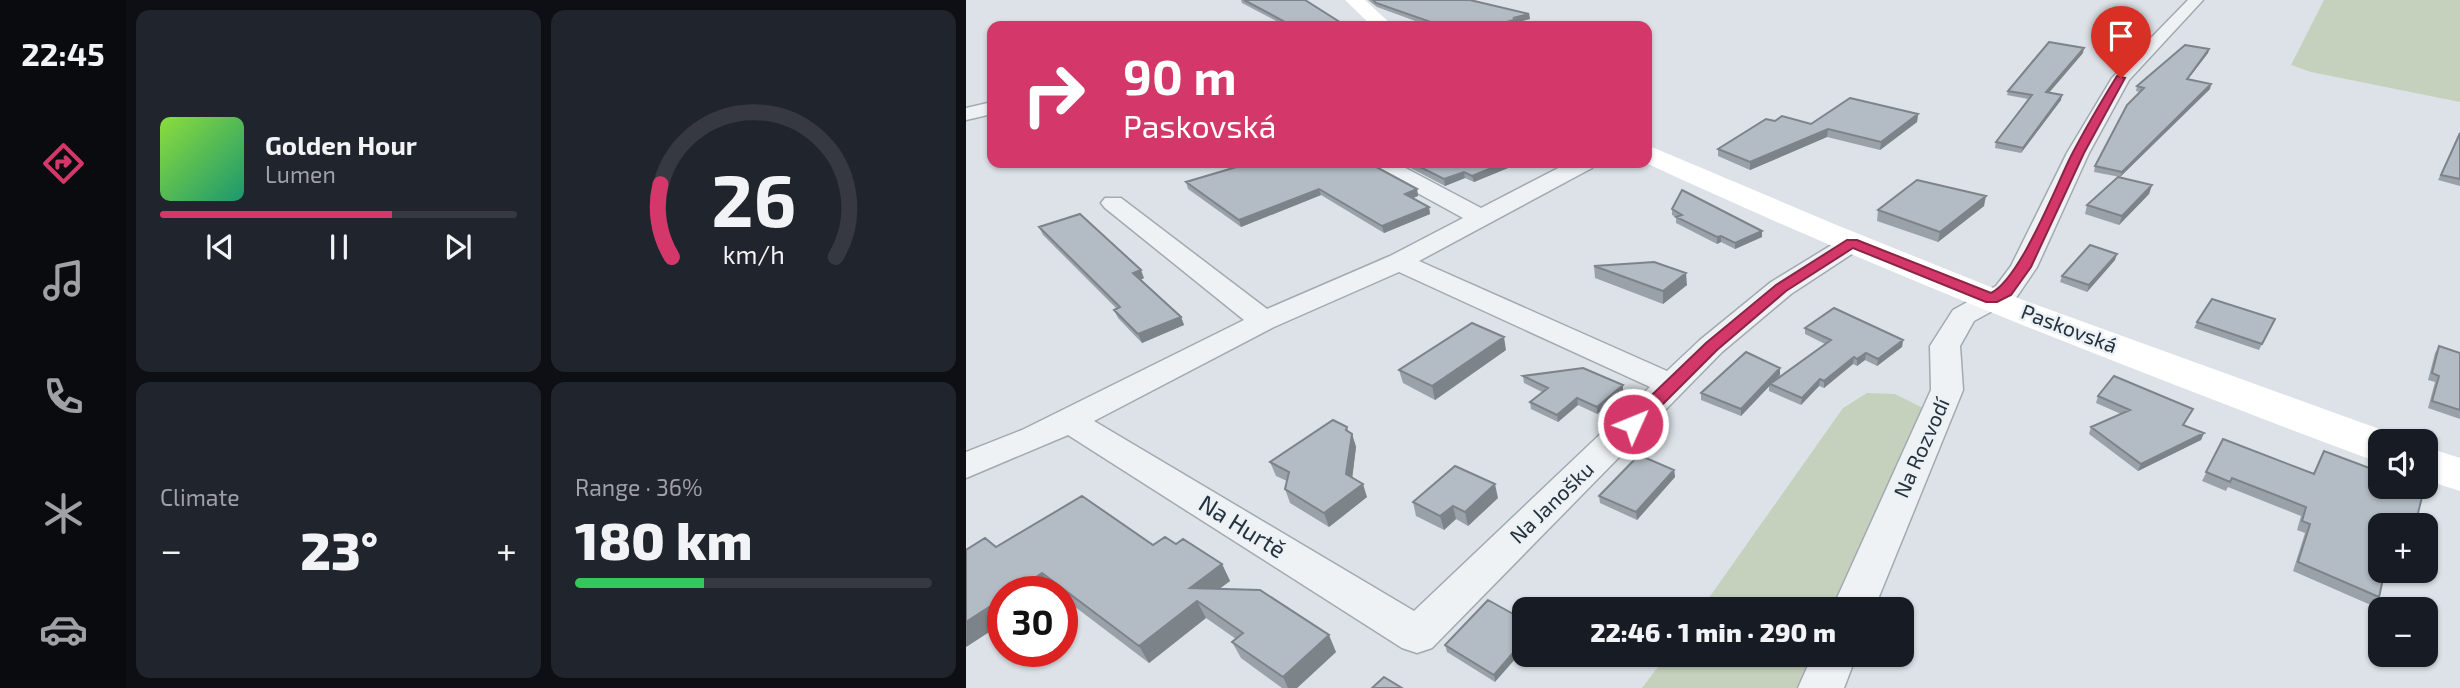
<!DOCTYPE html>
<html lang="en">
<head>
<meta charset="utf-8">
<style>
  body { margin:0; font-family:"Exo 2",sans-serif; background:#20242c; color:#f1f3f6; height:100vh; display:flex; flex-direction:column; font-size:26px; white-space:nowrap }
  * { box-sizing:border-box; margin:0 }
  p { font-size:23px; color:#9ea1a6 }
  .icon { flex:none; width:38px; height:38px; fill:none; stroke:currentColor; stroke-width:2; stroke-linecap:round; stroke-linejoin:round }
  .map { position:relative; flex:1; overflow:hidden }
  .sheet { display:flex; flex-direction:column; gap:10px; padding:10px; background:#0d0f14; width:840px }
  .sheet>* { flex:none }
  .hud { position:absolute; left:21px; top:21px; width:665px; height:147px; border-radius:14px; box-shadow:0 2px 5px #0004; background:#d4386a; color:#fff; overflow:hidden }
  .tools { position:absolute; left:1402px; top:429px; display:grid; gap:14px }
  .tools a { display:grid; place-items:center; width:70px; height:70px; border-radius:14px; background:#171b24; box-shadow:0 2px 5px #0004; font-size:35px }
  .speed { position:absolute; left:21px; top:576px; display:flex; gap:14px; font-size:35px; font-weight:700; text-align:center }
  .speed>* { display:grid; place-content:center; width:91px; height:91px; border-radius:50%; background:#171b24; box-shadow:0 2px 5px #0004; line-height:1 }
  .speed .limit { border:10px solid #d22; background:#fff; color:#111 }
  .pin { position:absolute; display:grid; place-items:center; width:60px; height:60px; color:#fff; margin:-72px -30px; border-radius:50% 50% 50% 0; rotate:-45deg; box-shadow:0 0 7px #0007 }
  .pin .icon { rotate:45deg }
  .me { position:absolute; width:77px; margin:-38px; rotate:46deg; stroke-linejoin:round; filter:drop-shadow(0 0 5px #0008) }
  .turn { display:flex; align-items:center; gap:24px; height:147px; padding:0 21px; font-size:32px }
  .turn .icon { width:91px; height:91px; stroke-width:2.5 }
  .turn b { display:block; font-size:49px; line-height:60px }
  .big { font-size:52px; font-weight:800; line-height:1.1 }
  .sheet .tile { flex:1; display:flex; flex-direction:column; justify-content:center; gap:10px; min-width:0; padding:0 24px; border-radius:14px; background:#20242c }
  .sheet .dial { align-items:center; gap:0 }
  .dial svg { height:182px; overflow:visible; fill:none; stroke:#363941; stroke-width:7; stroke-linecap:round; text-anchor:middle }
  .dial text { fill:#f1f3f6; stroke:none }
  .song { display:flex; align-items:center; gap:21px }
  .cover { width:84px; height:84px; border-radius:10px; background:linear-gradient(135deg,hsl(90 70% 55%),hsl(160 70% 35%)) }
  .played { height:7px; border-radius:4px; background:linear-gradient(90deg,#d4386a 65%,#363941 65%) }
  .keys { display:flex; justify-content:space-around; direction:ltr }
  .heat { display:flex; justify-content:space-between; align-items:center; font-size:38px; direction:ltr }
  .charge { height:10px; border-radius:5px; background:linear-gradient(90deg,#34c759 36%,#363941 0) }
  .sheet .tiles { flex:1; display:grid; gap:10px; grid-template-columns:repeat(2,1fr) }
  .trip { position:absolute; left:546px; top:597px; width:402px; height:70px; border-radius:14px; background:#171b24; box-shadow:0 2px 5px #0004; font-weight:800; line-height:70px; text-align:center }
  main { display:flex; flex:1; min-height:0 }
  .tab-bar { display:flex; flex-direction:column; width:126px; justify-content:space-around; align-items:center; background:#090b0e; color:#9ea1a6 }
  .tab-bar .icon { width:49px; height:49px }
  .tab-bar .on { color:#d4386a }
  .tab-bar b { font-size:32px; color:#f1f3f6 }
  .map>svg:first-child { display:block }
</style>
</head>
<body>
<main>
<nav class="tab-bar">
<b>22:45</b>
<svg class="icon on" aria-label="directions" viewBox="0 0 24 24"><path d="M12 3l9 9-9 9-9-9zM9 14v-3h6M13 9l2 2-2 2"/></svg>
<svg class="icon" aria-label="music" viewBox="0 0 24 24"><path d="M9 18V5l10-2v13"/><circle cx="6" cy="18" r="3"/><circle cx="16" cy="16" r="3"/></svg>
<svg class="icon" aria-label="phone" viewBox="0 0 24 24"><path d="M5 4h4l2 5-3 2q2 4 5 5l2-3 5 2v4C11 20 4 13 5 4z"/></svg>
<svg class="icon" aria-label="climate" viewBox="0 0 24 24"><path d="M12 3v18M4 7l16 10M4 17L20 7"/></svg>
<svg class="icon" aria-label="car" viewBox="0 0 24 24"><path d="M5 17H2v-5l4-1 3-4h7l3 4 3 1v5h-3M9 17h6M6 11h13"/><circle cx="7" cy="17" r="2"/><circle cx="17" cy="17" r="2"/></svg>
</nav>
<section class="sheet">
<div class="tiles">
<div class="tile">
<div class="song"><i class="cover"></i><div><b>Golden Hour</b><p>Lumen</p></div></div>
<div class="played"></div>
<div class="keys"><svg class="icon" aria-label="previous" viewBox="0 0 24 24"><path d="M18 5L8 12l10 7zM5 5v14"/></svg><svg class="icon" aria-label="pause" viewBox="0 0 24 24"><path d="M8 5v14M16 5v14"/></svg><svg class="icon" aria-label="next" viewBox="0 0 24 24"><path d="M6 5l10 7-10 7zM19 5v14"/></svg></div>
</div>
<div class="tile dial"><svg viewBox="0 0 100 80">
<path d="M14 69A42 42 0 1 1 86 69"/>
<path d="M14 69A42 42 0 0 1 9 37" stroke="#d4386a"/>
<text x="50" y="56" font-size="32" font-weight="700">26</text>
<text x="50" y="72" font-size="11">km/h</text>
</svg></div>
<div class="tile"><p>Climate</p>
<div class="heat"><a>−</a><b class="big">23°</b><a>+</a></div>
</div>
<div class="tile"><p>Range · 36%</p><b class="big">180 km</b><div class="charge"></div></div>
</div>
</section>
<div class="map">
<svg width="1494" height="688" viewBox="0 0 1494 688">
  <rect width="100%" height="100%" fill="#dce2e7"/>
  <path fill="#c5d1bc" d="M1358 0H1494V102L1345 72 1325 65Z
    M901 393 929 394 965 412 871 609H735L877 408Z
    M701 655H850L835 688H676Z"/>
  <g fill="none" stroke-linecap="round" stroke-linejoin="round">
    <defs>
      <path id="street" d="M1222 0H1237L1163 80 1123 153 1071 267 1050 298 1008 321 994 346 997 390 908 609H866L965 390 964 346 987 310 1030 286 1045 266 1101 153 1146 78Z
        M26 102V114L0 120V108Z
        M403 163H430L515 208 602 163H629L626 168 453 261 701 371 734 340 805 282 877 238 886 235 895 238 899 243 895 248 825 294 756 352 466 648 451 653 436 648 102 435 0 478V452L56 430 278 320 139 208 135 203 139 198H155L301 309 424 256 497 218 406 168ZM433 272 684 387 448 611 128 421 308 327Z
        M847 654H891L878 688H832Z"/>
    </defs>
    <use href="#street" stroke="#a1aab1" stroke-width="3"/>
    <use href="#street" fill="#eff2f5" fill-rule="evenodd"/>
    <path fill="#fff" fill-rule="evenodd" d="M379 0H399L427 26H406Z
      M681 145 873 226 1057 300 1430 435 1433 441H1414V461L1398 457C1155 366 915 272 680 163Z
      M1460 447 1494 458V491L1460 480Z"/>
  </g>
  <path fill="#9aa2a9" d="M275 0H339L380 26 316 24 276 3Z
    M402 0H504L563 14 564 19 552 22V24L545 26H463L411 7Z
    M1243 49 1242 53 1222 79 1245 84 1244 89 1154 177 1128 172 1129 166 1174 92 1170 91 1171 86Z
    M1117 53 1083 93 1095 100 1055 153 1029 148 1030 142 1062 99 1041 95 1042 91Z
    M952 114 951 122 914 150 861 137 784 170 752 156V149L809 121 845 124Z
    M1494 133V186L1472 180Z
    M435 163H542V168L508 182 499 178 479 186Z
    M403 164 451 189 452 196 447 198 463 207 464 214 418 233 355 195 275 227 222 189 220 182Z
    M1186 185 1183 194 1153 225 1119 214 1121 205Z
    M1018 206 972 242 911 221 912 210Z
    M706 209 796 231V237L769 249 755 242 751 244 710 223V217L706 215Z
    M73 227 178 278 174 280 215 317 218 325 176 343 152 318 148 310 150 308 77 235Z
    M1149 260 1121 292 1094 282 1096 276Z
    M628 266 721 285 697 304 629 278Z
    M1309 319 1293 350 1228 328 1231 322Z
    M839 328 937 340 936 347 911 366 899 360 891 366 887 364 858 388 853 386 835 405 803 391V386L775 416 735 400V393L814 368V375L807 382 859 344 839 334Z
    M1473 346 1494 353V419L1462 408 1469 382 1462 380 1469 353Z
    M540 350 469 400 437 383 433 370Z
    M557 376 657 392 631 414 612 405 592 422 565 409 564 402 576 392 558 383Z
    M1132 396 1227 409 1218 425 1238 433 1235 440 1172 471 1123 434 1125 427 1155 414 1130 403Z
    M381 427 382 431 386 434 390 447 386 478 401 497 363 527 324 503 319 489 321 481 310 476 304 462Z
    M1257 439 1348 474 1358 451 1414 525 1413 597 1407 606 1327 571 1339 533 1331 530 1335 516 1262 487 1260 491 1236 481Z
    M708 470 709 477 671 520 634 503 633 496Z
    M532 498 502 526 490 519 478 530 450 516 447 502Z
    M210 544 256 564 264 581 253 589 370 652 331 688H316L275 658 266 642 270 639 240 618 183 663 96 597V592H89L87 590 84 592H37V623L0 647 30 547Z
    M522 600 529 682 481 652 479 645Z"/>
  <path fill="#7d8489" d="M563 14 564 19 552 22V24L545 26H527L547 18Z
    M1118 48 1117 53 1079 97 1080 92Z
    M1243 49 1242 53 1219 83 1221 79Z
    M1245 84 1244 89 1154 177 1156 172Z
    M1096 95 1095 100 1055 153 1057 148Z
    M952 114 951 122 914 150 915 142Z
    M862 129 861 137 784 170V162Z
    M538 163H542V168L508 182 506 176Z
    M498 172 499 178 479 186 478 179Z
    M1186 185 1183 194 1153 225 1156 216Z
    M353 189 355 195 275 227 273 220Z
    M451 189 452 196 440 201 439 194Z
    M1020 196 1018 206 972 242 974 232Z
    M463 207 464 214 418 233 416 226Z
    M796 231V237L769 249V243Z
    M755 236V242L751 244V237Z
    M1151 254 1149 260 1121 292 1123 285Z
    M175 270 178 278 170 282 167 273Z
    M720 273 721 285 697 304V291Z
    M215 317 218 325 176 343 172 334Z
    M538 337 540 350 469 400 466 386Z
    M937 340 936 347 911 366 912 359Z
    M900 353 899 360 891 366V359Z
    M888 357 887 364 858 388V381Z
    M814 368V375L775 416V409Z
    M854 379 853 386 835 405 836 398Z
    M657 385V392L631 414V407Z
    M611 398 612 405 592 422 591 415Z
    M1238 433 1235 440 1172 471 1175 464Z
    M386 434 390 447 385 488 380 474Z
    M708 470 709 477 671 520 670 512Z
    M397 484 401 497 363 527 358 513Z
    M529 484 532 498 502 526 499 512Z
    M487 506 490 519 478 530 474 516Z
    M256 564 264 581 234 603 231 601 240 618 183 663 173 646 224 588Z
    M76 573 87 590 84 592H48Z
    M37 598V623L0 647V622Z
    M363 635 370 652 331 688H322L317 677Z
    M558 640V649L529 682 528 675Z"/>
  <path fill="#b3bcc4" stroke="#7d8489" stroke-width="2" d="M278 0H339L380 26H306L321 23Z
    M407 0H504L563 14 547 18 551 19 527 26H476L410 3Z
    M1083 42 1118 48 1080 92 1096 95 1057 148 1030 142 1066 95 1042 91Z
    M1219 45 1243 49 1221 79 1245 84 1156 172 1129 166 1161 105 1178 88 1171 86Z
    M884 98 952 114 915 142 862 129 784 162 752 149 800 119 809 121 816 116 845 124Z
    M1494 133V179L1475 175Z
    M284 163H403L451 189 439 194 463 207 416 226 353 189 273 220 220 182Z
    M446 163H538L506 176 498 172 478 179Z
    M1152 177 1186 185 1156 216 1121 205Z
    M951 180 1020 196 974 232 912 210Z
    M716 190 796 231 769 243 755 236 751 237 710 217 716 215 706 209Z
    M114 214 175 270 167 273 215 317 172 334 148 310 154 307 73 227Z
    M1124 245 1151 254 1123 285 1096 276Z
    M688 262 720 273 697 291 628 266Z
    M1246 299 1309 319 1296 344 1231 322Z
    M868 308 937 340 912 359 900 353 891 359 888 357 858 381 854 379 836 398 804 384 865 340 839 328Z
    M506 323 538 337 466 386 433 370Z
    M1473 346 1494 353V410L1466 401 1473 376 1466 373Z
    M780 352 814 368 775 409 735 393Z
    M617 368 657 385 631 407 611 398 591 415 564 402 582 388 557 376Z
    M1148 376 1227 409 1217 425 1238 433 1175 464 1125 427 1164 410 1132 396Z
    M367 420 381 427 380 430 386 434 380 474 397 484 358 513 319 489 323 472 304 462Z
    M1257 439 1348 474 1358 451 1414 472V486H1452L1458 489 1449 525H1414V570H1419L1413 597 1332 562 1344 524 1336 521 1340 507 1266 478 1264 482 1240 472Z
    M673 455 708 470 670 512 633 496Z
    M489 466 529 484 499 512 487 506 474 516 447 502Z
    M116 496 187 545 199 537 210 544 217 539 256 564 224 588 294 590 363 635 317 677 266 642 277 633 231 601 173 646 76 573 48 592H37V598L0 622V550L19 538 30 547Z
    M522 600 558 620V640L528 675 479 645Z
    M418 677 436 688H406Z"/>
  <path fill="#d4386a" stroke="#8a2445" stroke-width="2" d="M1151 76 1159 78 1118 153 1065 267 1045 295 1031 302H1020L887 248 820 291 751 350 673 428H661L658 424 661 419 740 343 810 285 881 240H891L1025 293C1054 279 1089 188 1105 156 1119 129 1135 102 1151 76Z"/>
  <g text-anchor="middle" stroke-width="5" stroke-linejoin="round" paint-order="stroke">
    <g font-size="21" fill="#25323e" stroke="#ebf1f5">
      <text transform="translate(1103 329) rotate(21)" y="7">Paskovská</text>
      <text transform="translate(956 448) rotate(-66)" y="7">Na Rozvodí</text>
      <text transform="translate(586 503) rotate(-44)" y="7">Na Janošku</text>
    </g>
    <g font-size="24" fill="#25323e" stroke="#ebf1f5">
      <text transform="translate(276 527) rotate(32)" y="8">Na Hurtě</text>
    </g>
  </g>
</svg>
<div class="tools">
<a><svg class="icon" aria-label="sound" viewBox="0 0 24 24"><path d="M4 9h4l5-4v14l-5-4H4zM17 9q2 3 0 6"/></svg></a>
<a>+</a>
<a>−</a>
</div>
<div class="speed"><div class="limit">30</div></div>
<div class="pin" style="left:1155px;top:78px;background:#d93025"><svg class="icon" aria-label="arrive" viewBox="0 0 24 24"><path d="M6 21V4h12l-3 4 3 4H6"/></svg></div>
<svg class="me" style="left:667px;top:424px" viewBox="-20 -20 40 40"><circle r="17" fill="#d4386a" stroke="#fff" stroke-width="3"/><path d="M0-11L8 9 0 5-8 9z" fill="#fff"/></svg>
<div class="trip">22:46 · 1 min · 290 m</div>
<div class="hud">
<div class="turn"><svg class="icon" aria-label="right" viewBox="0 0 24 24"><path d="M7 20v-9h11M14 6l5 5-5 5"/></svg><div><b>90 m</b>Paskovská</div></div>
</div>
</div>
</main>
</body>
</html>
